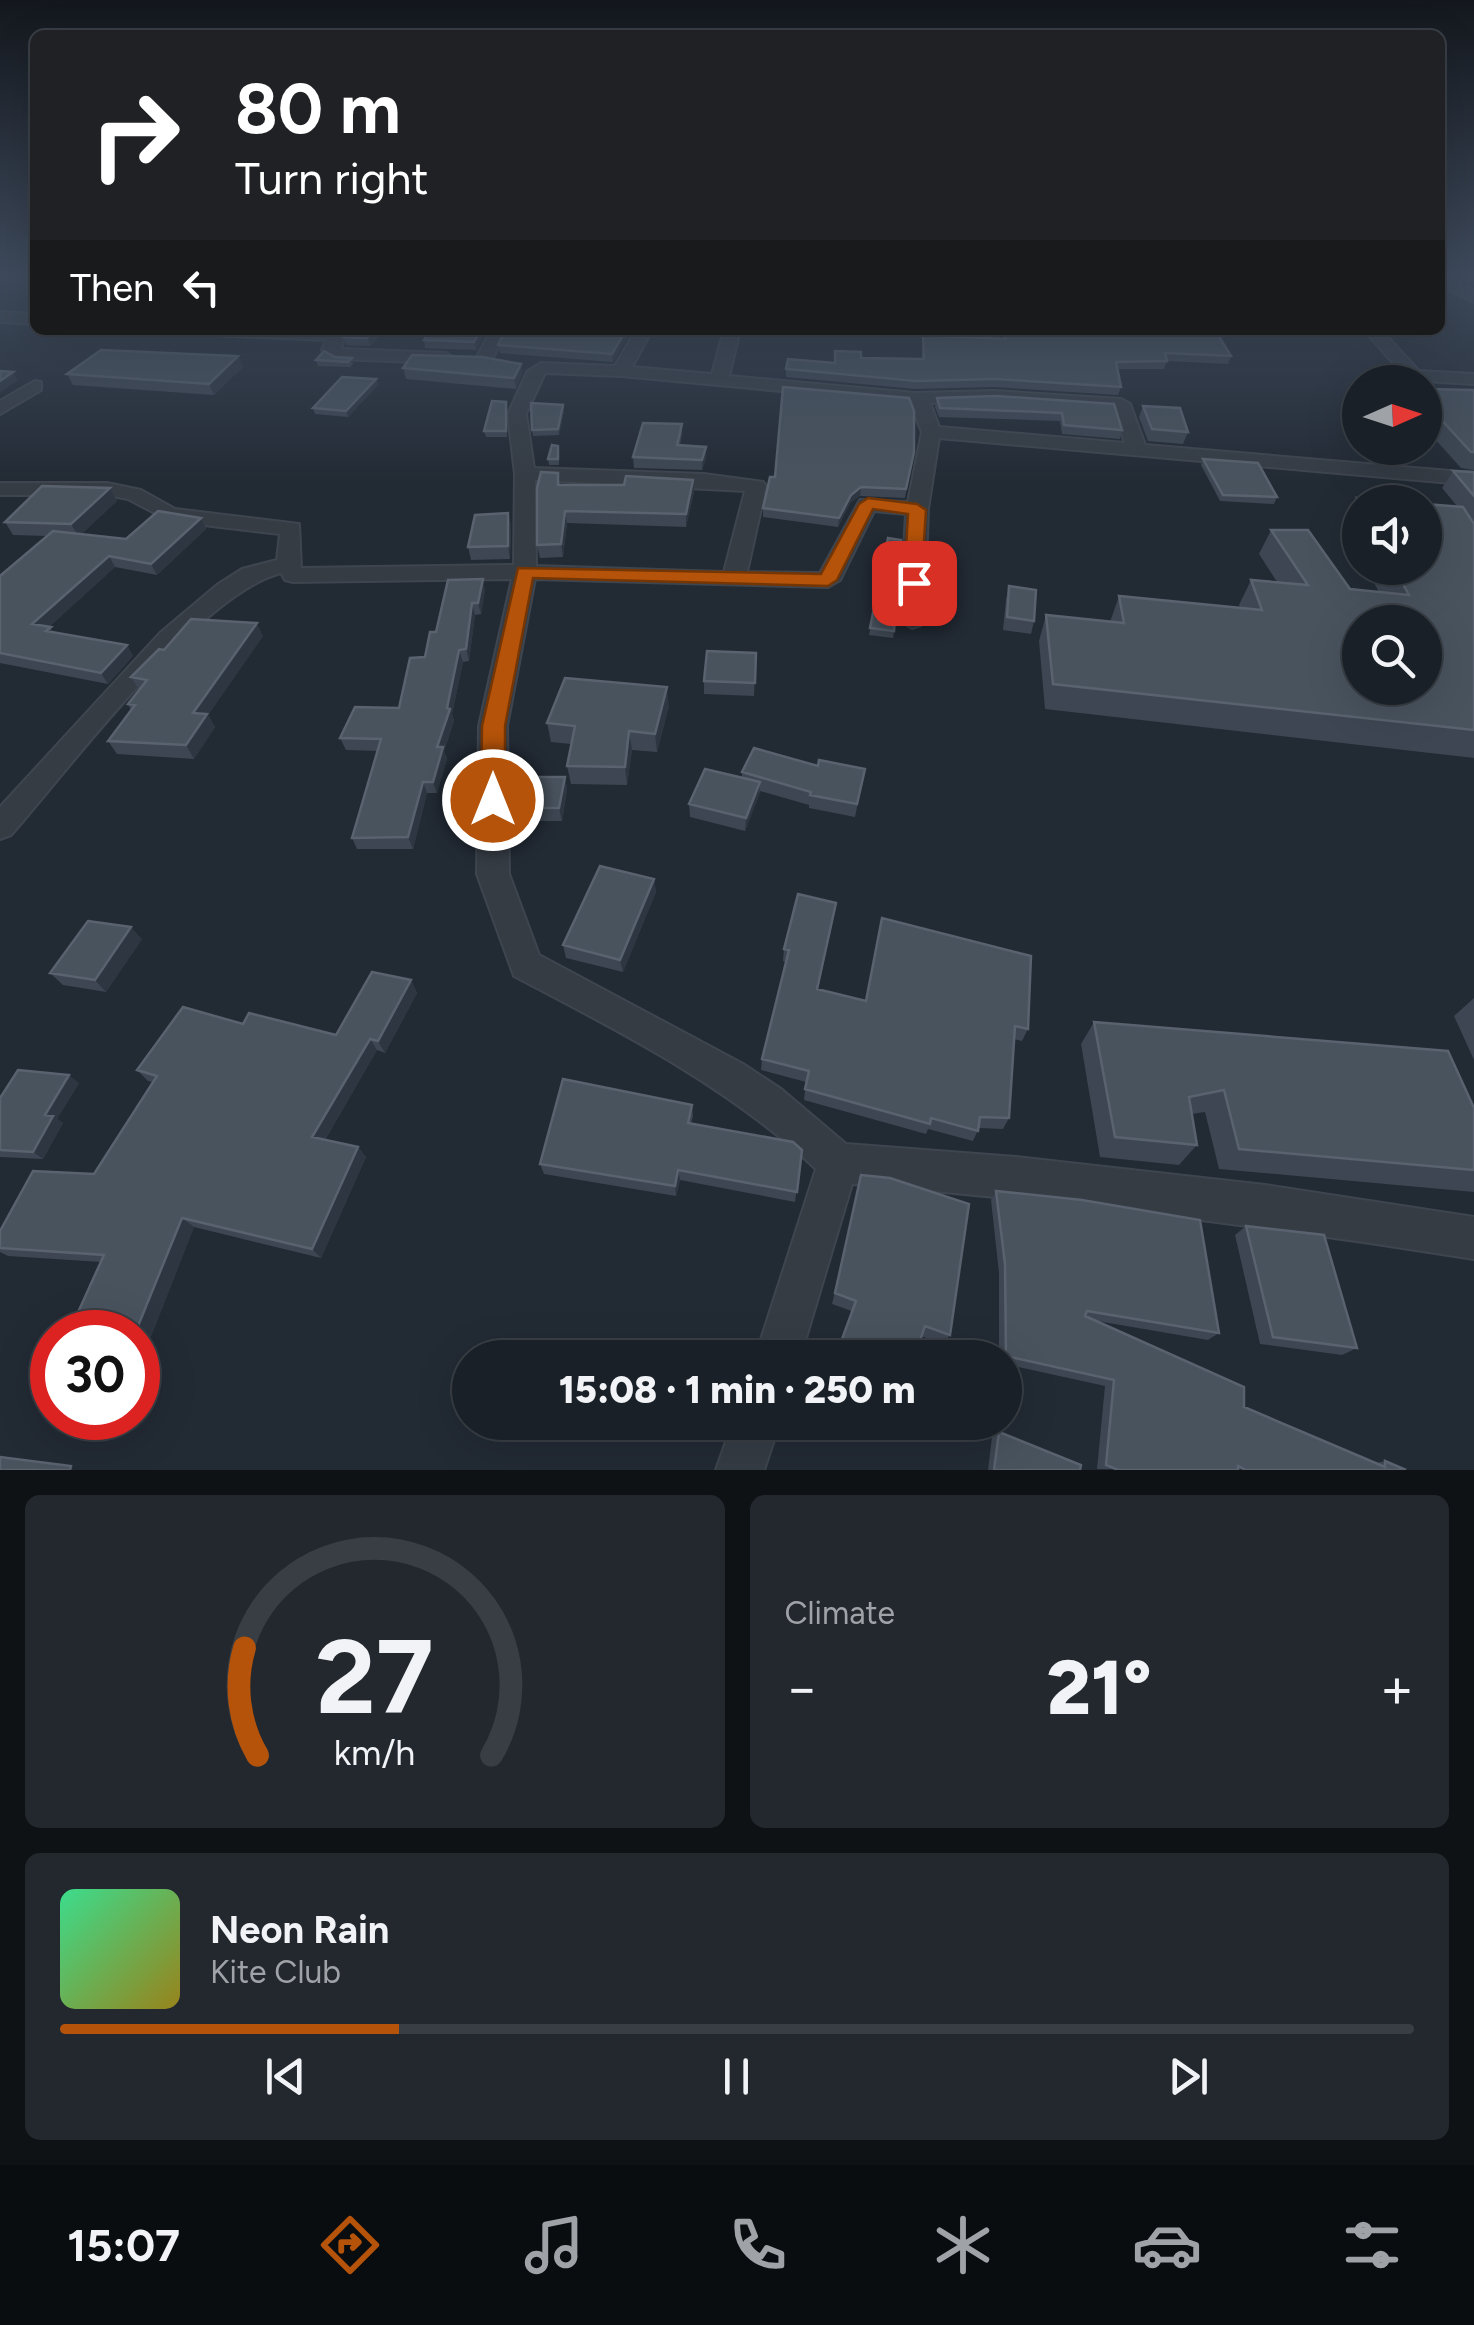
<!DOCTYPE html>
<html lang="en">
<head>
<meta charset="utf-8">
<style>
  body { margin:0; font-family:Figtree,sans-serif; background:#23282f; color:#f1f3f6; height:100vh; display:flex; flex-direction:column; font-size:38px; white-space:nowrap }
  * { box-sizing:border-box; margin:0 }
  p { font-size:32px; color:#9fa3a7 }
  .icon { flex:none; width:55px; height:55px; fill:none; stroke:currentColor; stroke-width:2; stroke-linecap:round; stroke-linejoin:round }
  .map { position:relative; height:1470px; overflow:hidden }
  .panel { display:flex; flex-direction:column; gap:25px; padding:25px; background:#0e1215; flex:1 }
  .panel>* { flex:none }
  .guide { position:absolute; left:30px; top:30px; width:1415px; height:305px; border-radius:15px; box-shadow:0 10px 40px #0002,0 0 0 2px #383e44; background:#202124; color:#fff; overflow:hidden }
  .needle { width:65px; rotate:87deg }
  .tools { position:absolute; left:1342px; top:365px; display:grid; gap:20px }
  .tools a { display:grid; place-items:center; width:100px; height:100px; border-radius:50%; background:#1a2027; box-shadow:0 10px 40px #0002,0 0 0 2px #383e44; font-size:50px }
  .speed { position:absolute; left:30px; top:1310px; display:flex; gap:20px; font-size:50px; font-weight:700; text-align:center }
  .speed>* { display:grid; place-content:center; width:130px; height:130px; border-radius:50%; background:#1a2027; box-shadow:0 10px 40px #0002,0 0 0 2px #383e44; line-height:1 }
  .speed .limit { border:15px solid #d22; background:#fff; color:#111 }
  .pin { position:absolute; display:grid; place-items:center; width:85px; height:85px; color:#fff; margin:-42px; border-radius:20px; box-shadow:0 5px 15px #0006 }
  .me { position:absolute; width:110px; margin:-55px; rotate:0deg; stroke-linejoin:round; filter:drop-shadow(0 0 8px #0008) }
  .turn { display:flex; align-items:center; gap:35px; height:210px; padding:0 40px; font-size:45px }
  .turn .icon { width:130px; height:130px; stroke-width:2.5 }
  .turn b { display:block; font-size:70px; line-height:85px }
  .then { display:flex; align-items:center; height:95px; padding:0 40px; background:#0003; gap:20px; font-size:38px }
  .big { font-size:75px; font-weight:800; line-height:1.1 }
  .panel .widget { flex:1; display:flex; flex-direction:column; justify-content:center; gap:15px; min-width:0; padding:0 35px; border-radius:15px; background:#23282f }
  .panel .dial { align-items:center; gap:0 }
  .dial svg { height:260px; overflow:visible; fill:none; stroke:#383e44; stroke-width:7; stroke-linecap:round; text-anchor:middle }
  .dial text { fill:#f1f3f6; stroke:none }
  .song { display:flex; align-items:center; gap:30px }
  .cover { width:120px; height:120px; border-radius:15px; background:linear-gradient(135deg,hsl(150 70% 55%),hsl(50 70% 35%)) }
  .played { height:10px; border-radius:5px; background:linear-gradient(90deg,#b45309 25%,#383e44 25%) }
  .keys { display:flex; justify-content:space-around; direction:ltr }
  .heat { display:flex; justify-content:space-between; align-items:center; font-size:55px; direction:ltr }
  .panel .tiles { flex:1; display:grid; gap:25px; grid-template-columns:1fr 1fr }
  .widget:last-child { grid-column:span 2 }
  .trip { position:absolute; left:452px; top:1340px; width:570px; height:100px; border-radius:50px; background:#1a2027; box-shadow:0 10px 40px #0002,0 0 0 2px #383e44; font-weight:800; line-height:100px; text-align:center }
  .menu { display:flex; height:160px; justify-content:space-around; align-items:center; background:#0a0d10; color:#9fa3a7 }
  .menu .icon { width:70px; height:70px }
  .menu .on { color:#b45309 }
  .menu b { font-size:45px; color:#f1f3f6 }
  .map>svg:first-child { display:block }
</style>
</head>
<body>
<div class="map">
<svg width="1474" height="1470" viewBox="0 0 1474 1470">
  <rect width="100%" height="100%" fill="#222a34"/>
  <g fill="none" stroke-linecap="round" stroke-linejoin="round">
    <defs>
      <path id="street" d="M1440 278 1474 291V302L1440 287Z
        M0 312 35 314V324L0 322Z
        M203 330H346L341 349 446 353 454 358 446 363 337 359 322 350 326 340 211 335Z
        M491 330H507L490 363H478L476 359Z
        M636 330H652L632 367 712 374 724 330H740L729 376 915 393 994 391 1121 399 1130 404 1145 445 1474 473V485L939 438 928 509 924 620 921 625 912 628 900 620 906 514 874 511 840 580 828 587 535 579 507 726 509 874 539 955 743 1064 781 1089 846 1144 1016 1157 1265 1185 1474 1217V1259C1267 1226 1061 1201 852 1184L800 1358H755L816 1169C728 1086 621 1032 514 976L477 874 479 726 512 579 293 582 285 580 281 573C199 594 70 768 11 835L0 839V807L160 633 217 585 242 569 277 560 280 534 170 521 128 499 107 495H0V483H107L141 490 175 509 299 524 301 568 514 565 515 474 508 414 527 372 541 363 615 366ZM545 373 621 376 910 403 922 432 908 502 860 500 820 573 747 572 766 486 763 482 704 474 534 468 526 414ZM994 401 1114 409 1125 443 939 427 930 403ZM535 480 745 491 724 572 536 566Z
        M1364 330H1381L1419 371 1474 374V384L1408 380Z
        M35 381 41 382V390L0 414V401Z
        M733 1422H780L764 1470H716Z"/>
    </defs>
    <use href="#street" stroke="#3e454e" stroke-width="4"/>
    <use href="#street" fill="#353c44" fill-rule="evenodd"/>
  </g>
  <path fill="#3d4652" d="M385 330 370 346 346 345 343 337Z
    M430 330H487L476 350 425 348 424 340Z
    M506 330H629L630 333 613 362 500 353 498 345Z
    M1000 330H1215L1231 356 1228 364 1167 361 1164 369H1117L1121 387 1118 395 994 387 915 389 786 377V369L861 358 922 359 923 335 1003 339Z
    M238 356 243 367 214 395 73 385 67 374Z
    M335 357 354 363 350 367 318 366 316 360Z
    M521 364 522 374 516 389 406 379 403 368Z
    M376 379 378 385 348 417 315 414 313 408Z
    M1425 389 1474 390V470L1461 468 1425 428Z
    M937 398 1114 404 1122 430 1120 439 1062 434 1060 421 939 417 935 407Z
    M506 402 507 437H486L484 431Z
    M563 405 564 411 559 435 533 436 532 430Z
    M1143 406 1188 432 1183 444 1148 441 1139 417Z
    M682 424V434L680 445 706 447V458L702 470 634 468 633 457Z
    M559 452V465H549L548 459Z
    M914 452 905 498 860 496 850 503 838 527 763 517V508L775 477Z
    M1203 459 1277 497 1274 504 1220 501 1201 465Z
    M1453 471 1474 472V758L1045 709 1039 641 1046 615 1110 622 1119 596 1240 608 1239 605 1251 580 1277 582 1259 554 1271 530 1350 589 1379 592 1366 568H1425L1457 506 1442 488Z
    M558 473 560 485H624L693 480 694 492 686 527 567 523 563 557 540 558 537 545Z
    M110 488 117 501 81 534 126 539 201 518 206 529 157 575 115 567 49 627 55 633 127 645 133 656 108 684 0 663V576L48 536 13 535 5 522Z
    M1357 498 1360 502V555L1344 522Z
    M508 513 511 526 510 559 471 560 468 547Z
    M888 538 894 631 893 638 869 635Z
    M1009 586 1034 621 1031 634 1003 630 1006 599Z
    M485 590 481 614 475 615 469 661 463 662 452 714 454 721 444 751 447 759 437 793H427L413 849H357L352 838 378 751 346 750 340 738 399 708 425 657 436 632Z
    M263 636 208 715 215 727 194 759 117 754 108 741 131 710 128 704 139 690 131 677 164 650Z
    M756 653 754 696 704 694V681Z
    M669 706 657 752 632 750 627 785 571 784 567 766 571 744 551 742 547 723Z
    M818 766 865 769 855 817 809 808V805L760 791 759 795 745 831 690 817 689 804 742 778V772Z
    M565 777 567 790 562 821H512L508 808Z
    M654 879 656 892 623 972 566 958 563 945Z
    M834 915 818 990 866 1001 1028 1029 1022 1041 1014 1039 1009 1118 1003 1129 979 1128 973 1141 928 1129 926 1134 804 1100 806 1082 761 1070 762 1059 786 962 783 961 784 949Z
    M142 939 106 992 63 985 50 973Z
    M411 980 417 993 385 1053 377 1050 325 1140 358 1147 366 1157 321 1258 194 1227 150 1339 138 1338V1332H76L70 1330 101 1262 8 1256 0 1252V1231L94 1174 153 1082 148 1081 137 1070 243 1024 336 1035Z
    M1474 998V1060L1454 1016Z
    M1094 1022 1474 1108V1192L1219 1169 1205 1112 1192 1114 1197 1145 1179 1165 1100 1157 1081 1044Z
    M79 1083 57 1119 63 1123 43 1159 0 1157V1098Z
    M692 1105 693 1116 691 1124 802 1150 795 1202 680 1180 676 1196 544 1174 540 1164Z
    M861 1175 950 1335 943 1344 832 1304Z
    M996 1191 1219 1333 1208 1340 1097 1321 1244 1407 1377 1463 1385 1461 1406 1470 1097 1469 1105 1386 1005 1364V1358H999V1273L991 1200Z
    M1246 1226 1357 1348 1342 1355 1260 1344 1235 1235Z
    M999 1432 1080 1470H988L992 1437Z"/>
  <path fill="#2d3641" d="M375 330H385L370 346 367 338Z
    M481 330H487L476 350 474 342Z
    M626 330H629L630 333 613 362 612 354Z
    M238 356 243 367 214 395 209 384Z
    M521 364 522 374 516 389 514 378Z
    M13 372 18 380 0 393V381Z
    M376 379 378 385 348 417 346 411Z
    M563 405 564 411 559 435 558 429Z
    M706 447V458L702 470V460Z
    M693 480 694 492 686 527V514Z
    M861 487 860 496 850 503 838 527 839 518 851 495Z
    M110 488 117 501 79 537 71 524Z
    M565 511 567 523 563 557 561 544Z
    M508 513 511 526 510 559 508 546Z
    M201 518 206 529 157 575 151 564Z
    M109 556 115 567 40 635 32 624Z
    M483 579 485 590 481 614 478 603Z
    M472 603 475 615 469 661 466 649Z
    M257 623 263 636 208 715 215 727 194 759 186 745 193 713Z
    M127 645 133 656 108 684 101 673Z
    M459 650 463 662 452 714 454 721 444 751 447 759 437 793 433 782 437 747Z
    M667 687 669 706 657 752 655 734Z
    M629 731 632 750 627 785 625 767Z
    M565 777 567 790 562 821 559 808Z
    M423 782 427 793 413 849 408 837Z
    M760 782 759 795 745 831 746 818Z
    M654 879 656 892 623 972 620 960Z
    M131 927 142 939 106 992 95 980Z
    M411 980 417 993 385 1053 378 1041Z
    M370 1039 377 1050 320 1148 312 1137Z
    M69 1075 79 1083 57 1119 63 1123 43 1159 33 1152 45 1115Z
    M358 1147 366 1157 321 1258 312 1249Z
    M678 1170 680 1180 676 1196 675 1186Z
    M182 1218 194 1227 150 1339 136 1331Z"/>
  <path fill="#49535e" stroke="#59626e" stroke-width="2.5" fill-rule="evenodd" d="M345 330H375L367 338 343 337Z
    M430 330H481L474 342 424 340Z
    M506 330H626L612 354 498 345Z
    M1004 330H1215L1231 356 1165 353 1167 361 1116 362 1121 387 996 379 916 381 786 369 788 359 835 363V351L861 352V358L924 359 923 335 1006 339Z
    M101 350 238 356 209 384 67 374Z
    M324 351 335 357 352 358 348 362 316 360Z
    M412 355 482 357 521 364 514 378 403 368Z
    M0 371 13 372 0 381Z
    M342 377 376 379 346 411 313 408Z
    M783 387 909 398 914 411V452L906 489 861 487 851 495 839 518 763 508 770 477H775Z
    M1425 389 1474 390V452H1471L1425 402Z
    M996 396 1114 404 1122 430 1064 425 1062 413 940 408 937 398Z
    M492 401 506 402V431H484Z
    M531 403 563 405 558 429 532 430Z
    M1143 406 1180 408 1188 432 1152 429Z
    M643 423 682 424 677 445 706 447 702 460 633 457Z
    M552 445 558 446V459H548Z
    M1203 459 1258 463 1277 497 1223 495Z
    M1453 471 1474 472V496Z
    M541 472 558 473V485H624L626 476 693 480 686 514 565 511 561 544 537 545V488Z
    M42 486 110 488 71 524 5 522Z
    M1357 498 1411 502 1360 504Z
    M1425 504 1463 507 1474 524V730L1053 684 1046 615 1124 623 1119 596 1262 610 1251 580 1308 585 1271 530H1308L1350 589 1409 595 1394 568H1425ZM1360 622H1425V688H1360Z
    M158 511 201 518 151 564 109 556 32 624 51 627 46 631 127 645 101 673 0 653V576L53 531 126 539Z
    M508 513V546L468 547 475 515Z
    M888 538 901 540 894 631 870 628Z
    M483 579 478 603H472L466 649 459 650 447 708 450 709 437 747H443L433 782H423L408 837 352 838 381 739 340 738 355 707 399 708 410 658 425 657 430 632H436L448 580Z
    M1009 586 1036 590 1034 621 1007 617Z
    M191 619 257 623 193 713 207 714 186 745 108 741 135 705 128 704 147 680 131 677 159 649 164 650Z
    M707 651 756 653 755 683 704 681Z
    M565 678 667 687 655 734 629 731 625 767 567 766 575 726 547 723Z
    M754 748 818 766 819 760 865 769 857 804 810 795 811 792 742 772Z
    M705 769 760 782 746 818 689 804Z
    M508 777H565L559 808H508Z
    M600 866 654 879 620 960 563 945Z
    M798 894 836 903 817 989 866 1001 882 918 1031 956 1028 1029 1015 1026 1009 1118 980 1117 978 1131 931 1118 930 1124 805 1089 809 1071 762 1059 789 950 784 949Z
    M88 921 131 927 95 980 50 973Z
    M372 972 411 980 378 1041 370 1039 312 1137 358 1147 312 1249 182 1218 136 1331 70 1330 104 1255 0 1248V1231L33 1171 94 1174 157 1076 137 1070 183 1007 243 1024 249 1013 336 1035Z
    M1094 1022 1448 1051 1474 1108V1170L1239 1149 1224 1090 1189 1097 1197 1145 1115 1137Z
    M18 1070 69 1075 45 1115 53 1116 33 1152 0 1150V1098Z
    M563 1079 692 1105 688 1123 793 1142 802 1150 797 1192 678 1170 675 1186 540 1164Z
    M861 1175 890 1178 969 1204 950 1335 925 1326 914 1358H835L856 1301 835 1293Z
    M996 1191 1082 1200 1200 1220 1219 1333 1087 1311 1085 1316 1244 1387V1407L1385 1467V1461L1406 1470H1246L1238 1466V1470H1118L1106 1465 1114 1380 1006 1356 1005 1264Z
    M1246 1226 1324 1235 1357 1348 1273 1337Z
    M999 1432 1081 1465 1080 1470H994Z
    M0 1457 71 1466 70 1470H0Z"/>
  <linearGradient id="sky" x2="0" y2="1"><stop stop-color="#13171d"/><stop offset="0.57" stop-color="#3e4a5c"/><stop offset="1" stop-color="#3e4a5c" stop-opacity="0"/></linearGradient>
  <rect width="1474" height="484" fill="url(#sky)"/>
  <path fill="#b45309" stroke="#753606" stroke-width="2.5" d="M868 498 917 504 926 510 921 587 914 589 904 583 908 514 873 509 837 580 828 586 533 578 505 726V800L502 806H484L481 800 482 726 518 568 821 574 859 504Z"/>
</svg>
<div class="tools">
<a><svg class="needle" viewBox="-14 -14 28 28"><path d="M0-13l5 13h-10z" fill="#e53935"/><path d="M0 13l5-13h-10z" fill="#9fa3a7"/></svg></a>
<a><svg class="icon" aria-label="sound" viewBox="0 0 24 24"><path d="M4 9h4l5-4v14l-5-4H4zM17 9q2 3 0 6"/></svg></a>
<a><svg class="icon" aria-label="search" viewBox="0 0 24 24"><circle cx="10" cy="10" r="6"/><path d="M15 15l6 6"/></svg></a>
</div>
<div class="speed"><div class="limit">30</div></div>
<div class="pin" style="left:914px;top:583px;background:#d93025"><svg class="icon" aria-label="arrive" viewBox="0 0 24 24"><path d="M6 21V4h12l-3 4 3 4H6"/></svg></div>
<svg class="me" style="left:493px;top:800px" viewBox="-20 -20 40 40"><circle r="17" fill="#b45309" stroke="#fff" stroke-width="3"/><path d="M0-11L8 9 0 5-8 9z" fill="#fff"/></svg>
<div class="trip">15:08 · 1 min · 250 m</div>
<div class="guide">
<div class="turn"><svg class="icon" aria-label="right" viewBox="0 0 24 24"><path d="M7 20v-9h11M14 6l5 5-5 5"/></svg><div><b>80 m</b>Turn right</div></div>
<div class="then">Then<svg class="icon" aria-label="left" viewBox="0 0 24 24"><path d="M17 20v-9H6M10 6l-5 5 5 5"/></svg></div>
</div>
</div>
<section class="panel">
<div class="tiles">
<div class="widget dial"><svg viewBox="0 0 100 80">
<path d="M14 69A42 42 0 1 1 86 69"/>
<path d="M14 69A42 42 0 0 1 10 36" stroke="#b45309"/>
<text x="50" y="56" font-size="32" font-weight="700">27</text>
<text x="50" y="72" font-size="11">km/h</text>
</svg></div>
<div class="widget"><p>Climate</p>
<div class="heat"><a>−</a><b class="big">21°</b><a>+</a></div>
</div>
<div class="widget">
<div class="song"><i class="cover"></i><div><b>Neon Rain</b><p>Kite Club</p></div></div>
<div class="played"></div>
<div class="keys"><svg class="icon" aria-label="previous" viewBox="0 0 24 24"><path d="M18 5L8 12l10 7zM5 5v14"/></svg><svg class="icon" aria-label="pause" viewBox="0 0 24 24"><path d="M8 5v14M16 5v14"/></svg><svg class="icon" aria-label="next" viewBox="0 0 24 24"><path d="M6 5l10 7-10 7zM19 5v14"/></svg></div>
</div>
</div>
</section>
<nav class="menu">
<b>15:07</b>
<svg class="icon on" aria-label="directions" viewBox="0 0 24 24"><path d="M12 3l9 9-9 9-9-9zM9 14v-3h6M13 9l2 2-2 2"/></svg>
<svg class="icon" aria-label="music" viewBox="0 0 24 24"><path d="M9 18V5l10-2v13"/><circle cx="6" cy="18" r="3"/><circle cx="16" cy="16" r="3"/></svg>
<svg class="icon" aria-label="phone" viewBox="0 0 24 24"><path d="M5 4h4l2 5-3 2q2 4 5 5l2-3 5 2v4C11 20 4 13 5 4z"/></svg>
<svg class="icon" aria-label="climate" viewBox="0 0 24 24"><path d="M12 3v18M4 7l16 10M4 17L20 7"/></svg>
<svg class="icon" aria-label="car" viewBox="0 0 24 24"><path d="M5 17H2v-5l4-1 3-4h7l3 4 3 1v5h-3M9 17h6M6 11h13"/><circle cx="7" cy="17" r="2"/><circle cx="17" cy="17" r="2"/></svg>
<svg class="icon" aria-label="filters" viewBox="0 0 24 24"><path d="M4 7h16M4 17h16"/><circle cx="9" cy="7" r="2"/><circle cx="15" cy="17" r="2"/></svg>
</nav>
</body>
</html>
